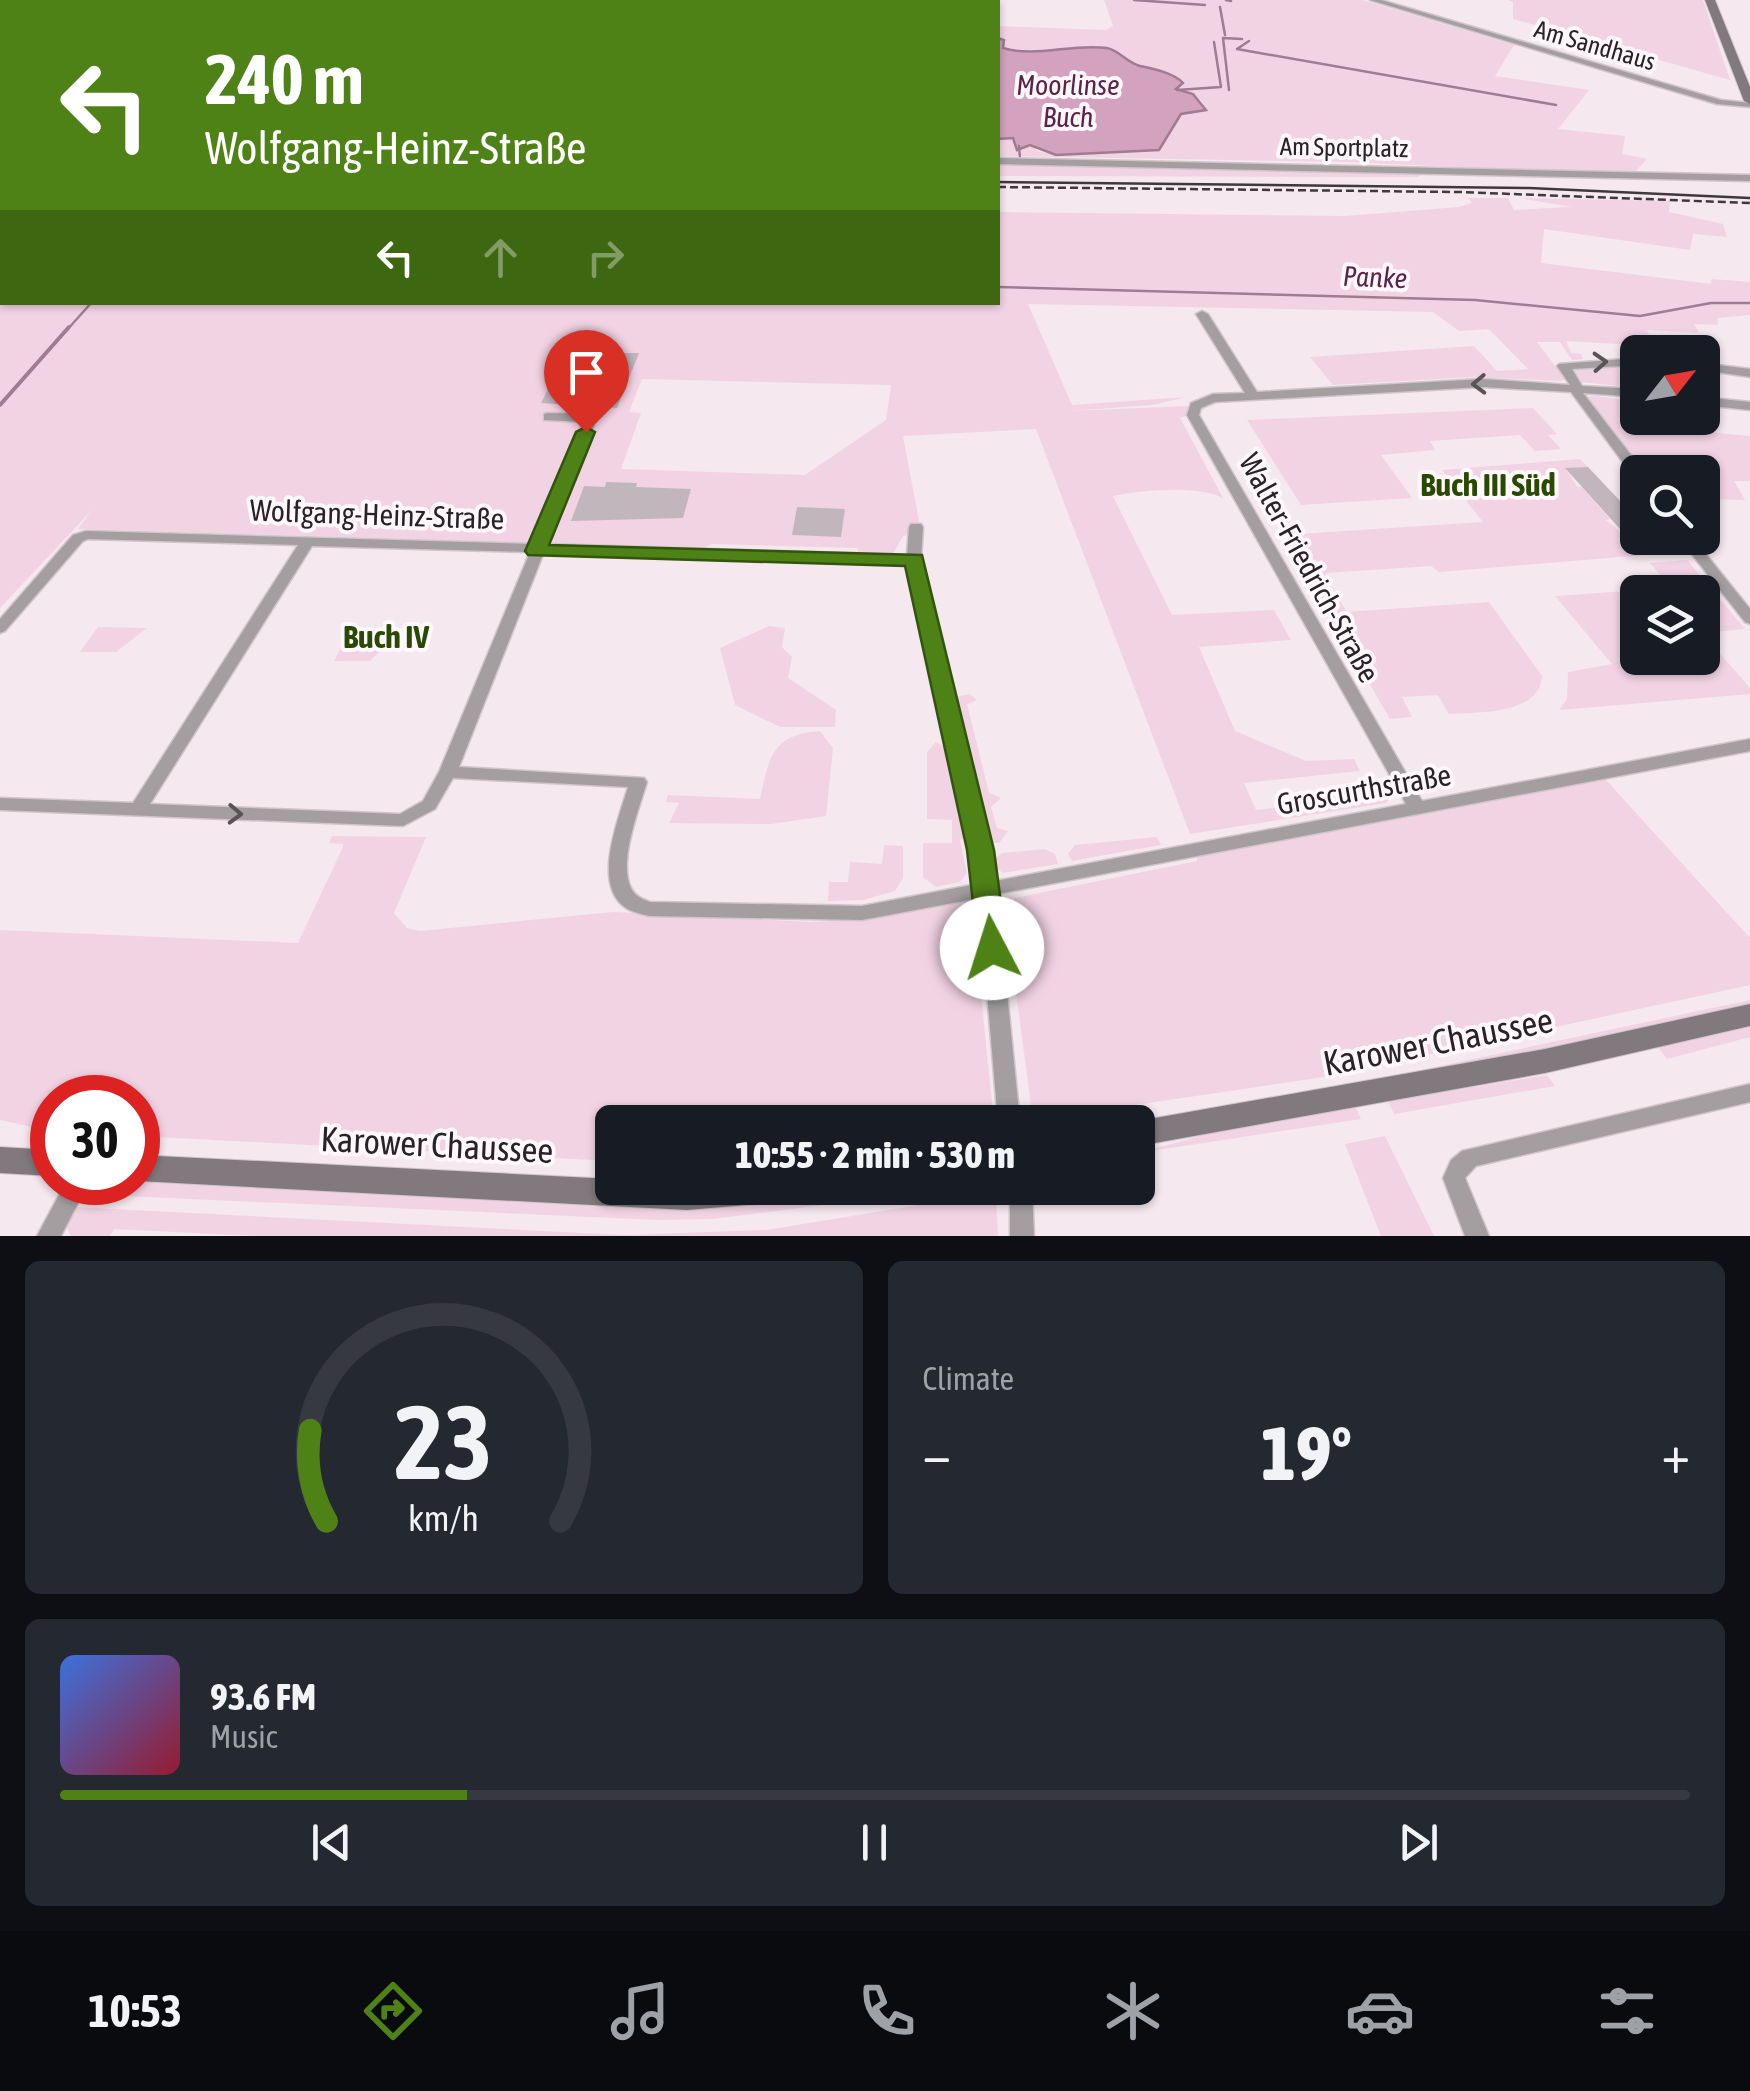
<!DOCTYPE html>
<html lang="en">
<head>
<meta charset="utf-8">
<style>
  body { margin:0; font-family:"Asap Condensed",sans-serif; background:#242831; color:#f1f3f6; height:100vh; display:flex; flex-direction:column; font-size:38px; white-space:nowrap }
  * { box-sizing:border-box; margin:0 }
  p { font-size:32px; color:#9ea1a6 }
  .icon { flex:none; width:55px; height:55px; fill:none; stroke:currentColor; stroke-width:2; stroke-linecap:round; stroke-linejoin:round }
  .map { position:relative; height:1236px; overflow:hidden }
  .side { display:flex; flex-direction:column; gap:25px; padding:25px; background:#0d0f14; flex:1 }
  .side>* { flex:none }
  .banner { position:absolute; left:0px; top:0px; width:1000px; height:305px; box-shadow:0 2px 8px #0004; background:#4e8116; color:#fff; overflow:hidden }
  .needle { width:65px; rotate:59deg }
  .buttons { position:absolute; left:1620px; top:335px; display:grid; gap:20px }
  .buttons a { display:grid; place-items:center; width:100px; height:100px; border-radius:15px; background:#171b24; box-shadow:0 2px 8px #0004; font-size:50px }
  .speed { position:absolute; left:30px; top:1075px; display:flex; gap:20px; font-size:50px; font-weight:700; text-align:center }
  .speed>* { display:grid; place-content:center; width:130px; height:130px; border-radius:50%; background:#171b24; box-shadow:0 2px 8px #0004; line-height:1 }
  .speed .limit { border:15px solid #d22; background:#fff; color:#111 }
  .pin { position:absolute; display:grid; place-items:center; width:85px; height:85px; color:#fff; margin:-102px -42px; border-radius:50% 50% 50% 0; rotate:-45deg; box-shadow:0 0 10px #0007 }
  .pin .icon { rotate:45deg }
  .me { position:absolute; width:110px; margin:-55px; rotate:355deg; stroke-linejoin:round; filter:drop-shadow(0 0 8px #0008) }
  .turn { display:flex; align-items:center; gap:35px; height:210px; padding:0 40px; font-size:45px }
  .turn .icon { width:130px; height:130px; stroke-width:2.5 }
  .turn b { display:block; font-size:70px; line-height:85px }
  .lanes { display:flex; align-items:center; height:95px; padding:0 40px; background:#0003; justify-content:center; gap:50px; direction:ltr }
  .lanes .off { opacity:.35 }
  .big { font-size:75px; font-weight:800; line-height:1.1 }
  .side .tile { flex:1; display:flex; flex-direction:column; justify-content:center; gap:15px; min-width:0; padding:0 35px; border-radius:15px; background:#242831 }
  .side .dial { align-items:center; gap:0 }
  .dial svg { height:260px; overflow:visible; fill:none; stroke:#363941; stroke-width:7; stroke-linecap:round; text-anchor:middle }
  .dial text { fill:#f1f3f6; stroke:none }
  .song { display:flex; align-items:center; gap:30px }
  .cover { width:120px; height:120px; border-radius:15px; background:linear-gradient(135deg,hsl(220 70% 55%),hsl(350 70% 35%)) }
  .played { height:10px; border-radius:5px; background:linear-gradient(90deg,#4e8116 25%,#363941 25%) }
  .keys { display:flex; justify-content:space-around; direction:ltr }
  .heat { display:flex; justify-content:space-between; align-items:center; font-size:55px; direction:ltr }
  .side .tiles { flex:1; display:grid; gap:25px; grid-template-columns:1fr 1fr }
  .tile:last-child { grid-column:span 2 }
  .trip { position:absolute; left:595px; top:1105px; width:560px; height:100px; border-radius:15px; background:#171b24; box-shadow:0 2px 8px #0004; font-weight:800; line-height:100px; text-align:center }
  .tabs { display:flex; height:160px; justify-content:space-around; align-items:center; background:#090b0e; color:#9ea1a6 }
  .tabs .icon { width:70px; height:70px }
  .tabs .current { color:#4e8116 }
  .tabs b { font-size:45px; color:#f1f3f6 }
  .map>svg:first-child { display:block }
</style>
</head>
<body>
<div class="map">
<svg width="1750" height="1236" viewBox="0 0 1750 1236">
  <rect width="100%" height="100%" fill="#f5e8ef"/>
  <path fill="#f2d3e4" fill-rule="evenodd" d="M1104 0H1362L1514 45 1495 76 1589 90 1558 129 1625 136 1622 154 1647 159 1632 175 1347 162 998 156V139L1003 135 1016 141 1017 150 1033 145 1037 151 1056 155 1159 150 1181 114 1206 110 1201 100 1176 90 1183 83C1174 73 1154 70 1140 66 1126 62 1120 50 1107 48 1073 43 1035 58 1003 48L998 26 1106 30 1113 26Z
    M1508 0H1703L1730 80 1513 19V2Z
    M998 163 1423 173 1418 177 998 176Z
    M1468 198H1508L1514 210 1571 207 1520 198 1670 201 1669 212 1723 224 1727 237 1693 234 1690 250 1544 229 1541 263 1711 284 1712 279 1750 282V315L1717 318 1718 325 1694 324 1699 333 1647 330 1653 346 1566 341 1571 353 1581 354 1583 359 1572 360 1560 342H1537L1565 379 1561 381 1472 377 1333 385 1310 357 1474 346 1497 371 1528 369 1489 329 1459 331 1433 312 1028 304 1072 405 1187 397 1152 405 1068 411 1188 406V415L1180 418 1223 498C1196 485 1144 490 1113 496L1172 615 1274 610 1291 640 1199 647 1235 731 1306 761 1354 759 1360 771 1244 783 1256 810 1380 797 1376 789 1386 787 1390 799 1386 803 1190 834 1036 429 903 436 921 532 903 536 893 554 859 553 857 548 712 544 704 548 78 529 93 509 0 608V260L2 302H998V212L1345 216 1459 207 1472 203ZM642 379 890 385 891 386 886 420 805 475 621 469 641 413 629 412Z
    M1616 363 1624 377 1637 378V388L1581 382 1572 370Z
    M1594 396 1637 401 1638 418H1697L1706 432 1750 436V481H1734L1745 500 1703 499 1702 472H1652L1644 462 1632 459 1584 397Z
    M1533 408 1557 434 1548 435 1561 449 1535 451 1520 435 1430 441 1435 450 1381 455 1412 498 1301 505 1247 420Z
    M1580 459 1588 467 1566 469 1577 487H1582L1610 519 1606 520 1629 539 1654 538 1668 553 1439 572 1431 566 1326 573 1324 578 1309 579 1283 535 1483 522 1442 470Z
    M1687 560 1745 629 1703 633 1702 592H1638V658H1702L1703 634 1750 688V694L1559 710 1567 699 1568 672 1612 664 1555 596 1671 588 1650 563Z
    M1333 590 1347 612 1489 602 1542 676C1540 715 1477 712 1449 714L1438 695 1402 697 1412 717 1390 719 1316 591Z
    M769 626 785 628 782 647 792 657 788 678 836 710 835 727H780L735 705 720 648Z
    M98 627 147 628 116 652H80Z
    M347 636H396L370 661H334Z
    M970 694 977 700 967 704 989 793 1001 798 991 807 997 828 1008 831 999 843H990L956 697Z
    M820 731 833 748 826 816 771 824 669 823 679 803 666 802 668 795 760 799C769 759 771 734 820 731Z
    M936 742 946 748 966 838 960 840 967 873 960 882 936 887 923 877V843H952V820L927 819V752Z
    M1605 779 1750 938V985L1324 1077 1033 1120 1006 917 1015 898 1197 861V855Z
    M332 836 426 837 394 913 407 928 420 931 613 912 811 922 868 919 969 901 980 914 981 996 994 1122H612V1161L138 1136V1098H52V1131L0 1120V930L298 943 343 847V844L329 843Z
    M1157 837 1161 845 1072 861 1068 854 1075 845Z
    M884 845 903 846V878L895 891 863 900 828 901 829 882H848L850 862 882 864Z
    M1045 849 1055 854 1058 864 1003 873 995 867V858L1003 853Z
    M1750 1000V1005L1382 1084 1379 1079Z
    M1750 1024V1037L1667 1059 1657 1046Z
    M1547 1075 1555 1086 1394 1114 1388 1101Z
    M1355 1106 1361 1119 1138 1153 1248 1123Z
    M1385 1136 1434 1236H1381L1345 1144Z
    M138 1177 664 1204 799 1200 900 1188 940 1190 712 1219 658 1220 80 1194 92 1183 138 1182Z
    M991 1193 996 1196 998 1236H258L114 1229 110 1236H71L66 1225 72 1207 623 1235 767 1230Z"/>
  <path fill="#d2a2be" stroke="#9f7c90" stroke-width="2.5" d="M998 38 1004 40 1003 48C1035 58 1073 43 1107 48 1120 51 1126 62 1140 66 1154 69 1174 73 1183 83L1176 89 1193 94 1206 110 1181 114 1159 150 1056 155 1030 145 1017 150 1013 138 998 139Z"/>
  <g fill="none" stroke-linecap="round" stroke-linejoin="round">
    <path stroke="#9f7c90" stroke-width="2.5" d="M367 0H397
      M1134 0 1205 5
      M1226 0 1231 1
      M418 1 474 2
      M1220 7 1225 35
      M1249 41 1237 49 1556 105
      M1177 90 1221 87 1214 42
      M1229 90 1223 38 1242 39
      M1019 146 1020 158
      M998 287 1475 300 1640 316 1711 303H1750
      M67 330 92 302"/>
    <path stroke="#9f7c90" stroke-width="4" d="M0 405 69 327"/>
  </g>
  <path fill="#c2b6bd" d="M566 353H639L617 408 541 403Z
    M1588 467 1638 520V538L1629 539 1565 468Z
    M606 482 637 483 636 487 691 489 683 518 571 521 584 486 605 487Z
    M797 507 845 509 841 537 792 535Z"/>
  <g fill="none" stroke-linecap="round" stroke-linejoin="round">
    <defs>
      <path id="minor" d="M1370 0H1381L1721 100 1750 103V107L1717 104Z
        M998 158 1750 175V181L998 164Z
        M1202 311 1208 314 1257 392 1483 379 1570 385 1557 366 1559 364 1638 358V365L1572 369 1582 386 1638 389V397L1583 393 1644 472H1638V477L1633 476 1571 392 1483 387 1215 402 1201 408 1199 415 1422 801 1750 739V751L997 894 1020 1122H998L979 898 862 920 649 916C642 914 632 912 626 908 591 885 619 818 628 787L453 778 435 809 403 826 0 810V798L133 803 298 545 88 539 83 541 5 631 0 633V619L73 535 86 531 533 544 583 422 544 420V414L548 413 591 414 597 418 547 544 907 555 909 527 911 524H921L923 527 921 559 995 881 1406 804 1187 415 1191 403 1213 394 1245 393 1196 314ZM312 546 530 552 439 772 423 801 400 814 150 804ZM544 552 908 563 977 884 862 906 650 902C642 899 635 896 631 888 618 862 639 809 647 782L644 778 459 767Z
        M1702 363 1750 369V377L1702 370Z
        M1702 397 1750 402V410L1702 405Z
        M1679 538H1693L1750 609V624L1745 622Z
        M1750 1084V1102L1476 1166 1465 1178 1489 1236H1465L1443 1178 1451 1160 1462 1151Z
        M66 1182H89L61 1236H37Z
        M1010 1188H1032L1034 1236H1010Z"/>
      <path id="secondary" d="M1705 0H1715L1750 87V104L1744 101Z
        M1750 1004V1026L1545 1073 1138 1146V1122H1135L1138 1121 1545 1049Z
        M0 1147 52 1150V1176L0 1173Z
        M138 1155 612 1179V1188H808L804 1198 793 1201 687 1210 138 1181Z"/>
      <path id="motorway" d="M2 121V132L0 133V122Z"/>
    </defs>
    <use href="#minor" stroke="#d0c5cb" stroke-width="3"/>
    <use href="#secondary" stroke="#d0c5cb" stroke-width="2"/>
    <use href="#motorway" stroke="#d0c5cb" stroke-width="2"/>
    <use href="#minor" fill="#a49ea1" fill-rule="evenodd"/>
    <use href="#secondary" fill="#81797d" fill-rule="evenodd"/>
    <use href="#motorway" fill="#52484e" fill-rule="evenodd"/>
    <path stroke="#3e393c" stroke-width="2.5" d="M998 182 1529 188 1750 198"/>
    <path stroke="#3e393c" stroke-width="2.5" stroke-dasharray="8 4" stroke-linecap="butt" d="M126 2 132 0
      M998 187 1459 192 1750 203"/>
  </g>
  <defs><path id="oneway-chevron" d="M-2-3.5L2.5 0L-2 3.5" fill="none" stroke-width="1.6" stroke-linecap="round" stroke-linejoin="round" transform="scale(2.5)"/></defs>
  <g stroke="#5a5457">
    <use href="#oneway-chevron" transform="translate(1600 362) rotate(-3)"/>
    <use href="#oneway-chevron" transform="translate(1479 384) rotate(178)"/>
    <use href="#oneway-chevron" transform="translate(235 814) rotate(2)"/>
  </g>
  <path fill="#4e8116" stroke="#33540e" stroke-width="2.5" d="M586 427 595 432 549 545 922 555 994 850 1007 948 1003 956H982L978 948 967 850 905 566 528 555 525 551 576 432Z"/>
  <g text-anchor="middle" stroke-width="8" stroke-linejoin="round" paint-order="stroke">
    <g font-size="25" fill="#282326" stroke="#fff7fb">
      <text transform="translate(1595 45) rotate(16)" y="9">Am Sandhaus</text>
      <text transform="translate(1344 147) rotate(1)" y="9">Am Sportplatz</text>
    </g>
    <g font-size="28" font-style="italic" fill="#5c2349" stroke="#fff7fb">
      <text x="1068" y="95">Moorlinse<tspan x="1068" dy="32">Buch</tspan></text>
      <text transform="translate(1375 277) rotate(2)" y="10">Panke</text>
    </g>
    <g font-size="30" fill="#282326" stroke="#fff7fb">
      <text transform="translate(377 515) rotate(2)" y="10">Wolfgang-Heinz-Straße</text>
      <text transform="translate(1309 568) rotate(61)" y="10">Walter-Friedrich-Straße</text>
      <text transform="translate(1364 790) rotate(-10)" y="10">Groscurthstraße</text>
    </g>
    <g font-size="32" font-weight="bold" fill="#294a04" stroke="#fff7fb">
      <text x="1488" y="496">Buch III Süd</text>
      <text x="386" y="648">Buch IV</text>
    </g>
    <g font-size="35" fill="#282326" stroke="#fff7fb">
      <text transform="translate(1438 1042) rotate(-11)" y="12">Karower Chaussee</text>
      <text transform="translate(437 1145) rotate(3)" y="12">Karower Chaussee</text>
    </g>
  </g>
</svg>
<div class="buttons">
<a><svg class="needle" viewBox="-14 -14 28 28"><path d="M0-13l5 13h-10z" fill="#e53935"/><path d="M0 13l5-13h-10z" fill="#9ea1a6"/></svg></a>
<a><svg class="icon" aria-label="search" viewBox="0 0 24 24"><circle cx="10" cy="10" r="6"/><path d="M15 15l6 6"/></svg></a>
<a><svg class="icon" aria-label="layers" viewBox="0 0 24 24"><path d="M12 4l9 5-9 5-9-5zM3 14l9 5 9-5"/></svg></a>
</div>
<div class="speed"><div class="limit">30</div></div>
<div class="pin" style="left:586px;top:432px;background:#d93025"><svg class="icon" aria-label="arrive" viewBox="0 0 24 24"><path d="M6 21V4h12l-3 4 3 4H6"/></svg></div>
<svg class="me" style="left:992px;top:948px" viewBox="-20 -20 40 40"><circle r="19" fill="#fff"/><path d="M0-13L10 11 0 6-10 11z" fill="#4e8116"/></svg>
<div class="trip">10:55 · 2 min · 530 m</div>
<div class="banner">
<div class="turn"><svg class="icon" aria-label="left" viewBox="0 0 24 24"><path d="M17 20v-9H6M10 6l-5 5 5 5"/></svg><div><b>240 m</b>Wolfgang-Heinz-Straße</div></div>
<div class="lanes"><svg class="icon" aria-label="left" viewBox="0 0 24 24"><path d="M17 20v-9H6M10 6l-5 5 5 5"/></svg><svg class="icon off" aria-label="ahead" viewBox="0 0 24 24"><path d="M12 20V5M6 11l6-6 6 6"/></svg><svg class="icon off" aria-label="right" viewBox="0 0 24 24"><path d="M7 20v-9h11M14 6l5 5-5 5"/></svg></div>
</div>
</div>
<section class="side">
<div class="tiles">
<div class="tile dial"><svg viewBox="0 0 100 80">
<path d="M14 69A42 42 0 1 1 86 69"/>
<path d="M14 69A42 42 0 0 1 9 41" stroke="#4e8116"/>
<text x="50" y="56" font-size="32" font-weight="700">23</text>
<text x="50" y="72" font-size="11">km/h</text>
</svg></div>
<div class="tile"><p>Climate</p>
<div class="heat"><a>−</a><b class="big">19°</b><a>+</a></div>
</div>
<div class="tile">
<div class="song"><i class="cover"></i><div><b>93.6 FM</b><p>Music</p></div></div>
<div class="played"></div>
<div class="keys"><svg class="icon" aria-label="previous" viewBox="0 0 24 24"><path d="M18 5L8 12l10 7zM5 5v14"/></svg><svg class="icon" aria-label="pause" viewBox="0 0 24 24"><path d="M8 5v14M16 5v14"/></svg><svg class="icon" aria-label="next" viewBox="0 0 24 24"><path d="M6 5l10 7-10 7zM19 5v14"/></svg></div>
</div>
</div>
</section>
<nav class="tabs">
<b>10:53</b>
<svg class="icon current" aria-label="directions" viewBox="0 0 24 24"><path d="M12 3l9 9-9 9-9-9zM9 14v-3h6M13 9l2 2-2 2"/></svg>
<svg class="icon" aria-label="music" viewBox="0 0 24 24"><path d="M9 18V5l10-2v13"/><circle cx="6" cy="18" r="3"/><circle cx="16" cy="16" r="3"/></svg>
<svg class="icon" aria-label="phone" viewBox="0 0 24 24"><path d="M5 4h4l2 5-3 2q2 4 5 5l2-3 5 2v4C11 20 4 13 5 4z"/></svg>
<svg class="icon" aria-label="climate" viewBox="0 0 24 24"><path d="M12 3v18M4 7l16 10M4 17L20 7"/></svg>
<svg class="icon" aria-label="car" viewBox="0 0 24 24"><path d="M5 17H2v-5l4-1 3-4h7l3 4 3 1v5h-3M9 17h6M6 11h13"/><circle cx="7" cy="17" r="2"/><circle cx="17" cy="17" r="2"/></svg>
<svg class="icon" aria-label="filters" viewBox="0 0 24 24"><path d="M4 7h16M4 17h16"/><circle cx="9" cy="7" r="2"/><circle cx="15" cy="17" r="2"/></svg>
</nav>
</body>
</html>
